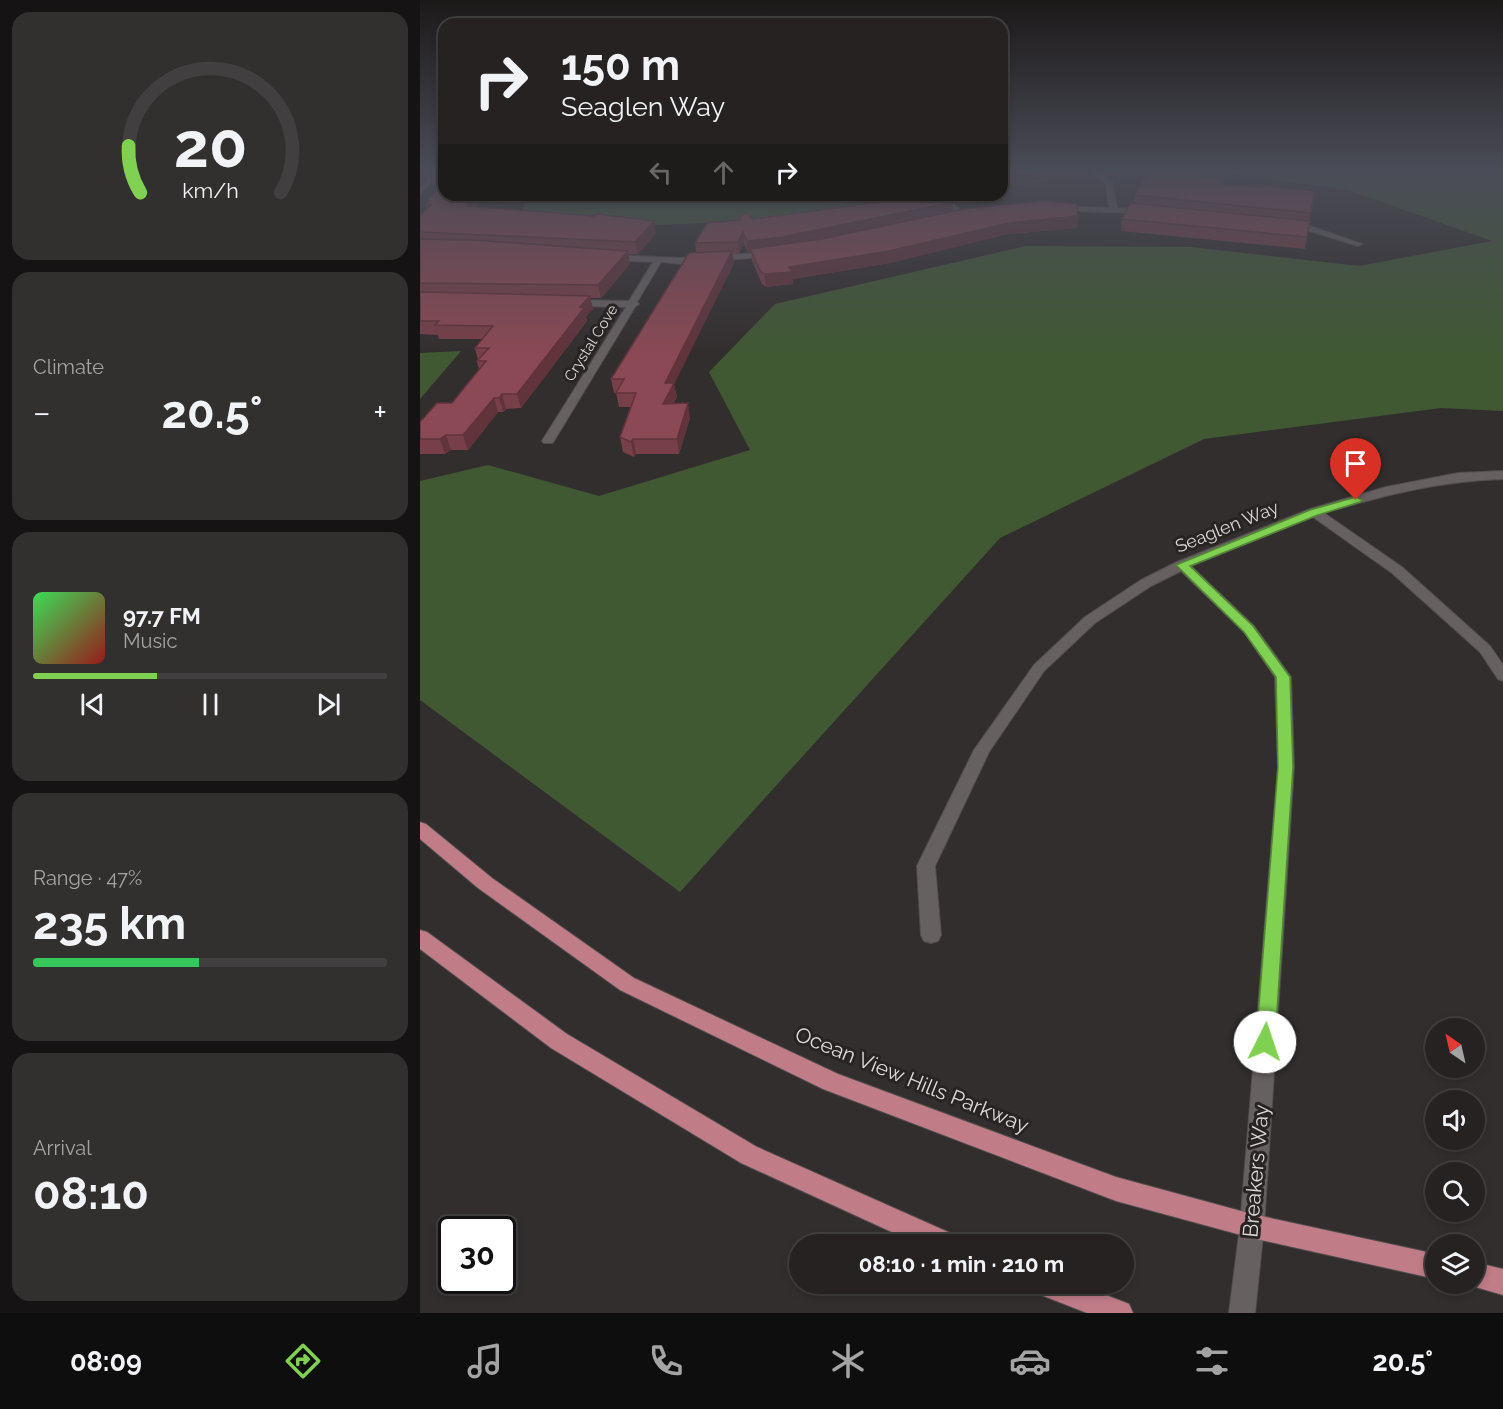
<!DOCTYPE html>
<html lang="en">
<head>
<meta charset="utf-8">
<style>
  body { margin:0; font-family:Raleway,sans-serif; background:#322f2f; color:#f1f3f6; height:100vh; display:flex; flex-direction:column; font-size:22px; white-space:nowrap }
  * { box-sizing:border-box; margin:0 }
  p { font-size:20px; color:#a4a4a5 }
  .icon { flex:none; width:33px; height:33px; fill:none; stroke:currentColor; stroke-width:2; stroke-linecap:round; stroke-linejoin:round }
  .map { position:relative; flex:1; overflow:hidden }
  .panel { display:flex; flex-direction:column; gap:12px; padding:12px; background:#151313; width:420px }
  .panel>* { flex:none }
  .guide { position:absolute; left:18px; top:18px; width:570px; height:183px; border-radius:18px; box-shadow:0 3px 9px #0003,0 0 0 2px #423f40; background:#262222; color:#f1f3f6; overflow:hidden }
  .needle { width:39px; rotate:326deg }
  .controls { position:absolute; left:1005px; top:1018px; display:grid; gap:12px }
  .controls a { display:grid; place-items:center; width:60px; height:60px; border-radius:50%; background:#262222; box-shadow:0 3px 9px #0003,0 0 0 2px #423f40; font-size:30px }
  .speed { position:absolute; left:18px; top:1216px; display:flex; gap:12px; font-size:30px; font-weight:700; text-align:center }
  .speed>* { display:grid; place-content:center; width:78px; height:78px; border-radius:50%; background:#262222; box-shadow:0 3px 9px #0003,0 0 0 2px #423f40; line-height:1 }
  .speed .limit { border:3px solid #111; border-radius:9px; background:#fff; color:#111 }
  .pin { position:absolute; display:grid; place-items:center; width:51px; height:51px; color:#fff; margin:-62px -26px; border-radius:50% 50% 50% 0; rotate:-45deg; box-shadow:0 0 6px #0007 }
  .pin .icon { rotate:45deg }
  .me { position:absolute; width:66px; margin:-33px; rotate:4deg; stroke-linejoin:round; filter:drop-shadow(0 0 4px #0008) }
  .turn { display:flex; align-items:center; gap:21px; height:126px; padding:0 24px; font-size:27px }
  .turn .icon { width:78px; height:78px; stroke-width:2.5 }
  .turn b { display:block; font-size:42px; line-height:51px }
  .lanes { display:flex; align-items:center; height:57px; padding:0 24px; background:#0003; justify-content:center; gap:30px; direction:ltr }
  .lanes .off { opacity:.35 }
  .big { font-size:45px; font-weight:700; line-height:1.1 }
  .panel .card { flex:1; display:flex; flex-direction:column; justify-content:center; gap:9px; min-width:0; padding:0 21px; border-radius:18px; background:#322f2f }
  .panel .dial { align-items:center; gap:0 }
  .dial svg { height:156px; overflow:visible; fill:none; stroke:#423f40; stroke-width:7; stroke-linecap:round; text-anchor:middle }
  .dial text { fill:#f1f3f6; stroke:none }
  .song { display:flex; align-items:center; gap:18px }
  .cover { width:72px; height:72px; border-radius:9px; background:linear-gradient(135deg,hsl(130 70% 55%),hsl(0 70% 35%)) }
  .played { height:6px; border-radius:3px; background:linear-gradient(90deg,#80d051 35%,#423f40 35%) }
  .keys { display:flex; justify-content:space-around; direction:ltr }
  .heat { display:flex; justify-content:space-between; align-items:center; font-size:33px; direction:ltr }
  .charge { height:9px; border-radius:4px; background:linear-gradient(90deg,#34c759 47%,#423f40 0) }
  .trip { position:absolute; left:369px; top:1234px; width:345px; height:60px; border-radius:30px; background:#262222; box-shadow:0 3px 9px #0003,0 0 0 2px #423f40; font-weight:700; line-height:60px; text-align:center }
  .tab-bar { display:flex; height:96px; justify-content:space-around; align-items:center; background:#0f0e0e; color:#a4a4a5 }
  .tab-bar .icon { width:42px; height:42px }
  .tab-bar .active { color:#80d051 }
  .tab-bar b { font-size:27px; color:#f1f3f6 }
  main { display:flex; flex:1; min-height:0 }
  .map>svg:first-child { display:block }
</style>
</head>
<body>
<main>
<section class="panel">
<div class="card dial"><svg viewBox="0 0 100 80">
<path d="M14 69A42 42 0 1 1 86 69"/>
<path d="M14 69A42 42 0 0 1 8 45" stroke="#80d051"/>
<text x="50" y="56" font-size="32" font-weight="700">20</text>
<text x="50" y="72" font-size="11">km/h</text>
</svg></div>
<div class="card"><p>Climate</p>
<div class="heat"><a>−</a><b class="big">20.5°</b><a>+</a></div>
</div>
<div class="card">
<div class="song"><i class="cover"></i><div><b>97.7 FM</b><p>Music</p></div></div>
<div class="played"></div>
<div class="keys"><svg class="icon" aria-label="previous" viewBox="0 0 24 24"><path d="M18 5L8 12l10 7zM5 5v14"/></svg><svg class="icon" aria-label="pause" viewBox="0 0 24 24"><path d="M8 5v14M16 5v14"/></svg><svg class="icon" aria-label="next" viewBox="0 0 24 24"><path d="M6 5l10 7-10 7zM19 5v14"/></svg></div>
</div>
<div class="card"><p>Range · 47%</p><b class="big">235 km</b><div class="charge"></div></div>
<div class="card"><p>Arrival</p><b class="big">08:10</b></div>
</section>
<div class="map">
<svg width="1083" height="1313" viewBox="0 0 1083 1313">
  <rect width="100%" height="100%" fill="#332e2e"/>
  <path fill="#405933" d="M804 171H1083V411L1021 408 784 439 580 538 260 892 0 700V481L68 465 179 496 330 450 289 372 355 304 606 246 771 247 939 266 1072 241 928 190 822 176Z
    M108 195H489L355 221 202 226 102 210Z
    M41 351 0 399V353Z"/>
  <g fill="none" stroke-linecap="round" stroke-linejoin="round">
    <defs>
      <path id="minor" d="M16 171H23L0 194V188Z
        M670 171H677L692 181 697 208 727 210H730V214L634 210V206H637L689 208 686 184Z
        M513 195H522L548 216 541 218Z
        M870 224 887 225 942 244 938 246 883 229 867 228 866 226Z
        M350 252 354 254 353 256 262 264 241 262 217 302 219 304 215 307 134 441 132 443H124L122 441 206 307 151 306 146 303 151 300 209 301 233 262 189 260 185 257 186 255 262 258Z
        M1083 471V479C1019 481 965 495 904 513L982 567 1070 646 1083 665V681L1078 679 1060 652 972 573 893 517 771 566 834 626 871 677 874 767 844 1226 841 1235 832 1238 823 1235 820 1226 858 767 855 677 824 632 761 571 731 586 675 623 624 671 569 752 515 866 521 935 518 941 511 943 504 941 501 935 497 866 554 750 614 665 665 617 721 580 757 562 890 509 966 487 1038 473Z"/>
      <path id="tertiary" d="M832 1214 841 1217 844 1226 835 1313H809L820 1226 823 1217Z"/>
      <path id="primary" d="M0 822 6 824 72 878 214 978 418 1074 696 1177 832 1214 1016 1254V1279L832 1238 696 1201 403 1089 200 990 58 888 0 839Z
        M0 930 7 932 147 1034 337 1147 537 1236 540 1245H500L321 1163 131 1048 0 949Z
        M1054 1262 1083 1269V1295L1045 1284H1054Z
        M612 1284H658L709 1304 713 1313H667L616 1293Z"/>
    </defs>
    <use href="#minor" stroke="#514d4d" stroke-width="2"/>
    <use href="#tertiary" stroke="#514d4d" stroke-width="2"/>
    <use href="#primary" stroke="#514d4d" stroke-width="2"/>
    <use href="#minor" fill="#676061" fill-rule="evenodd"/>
    <use href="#tertiary" fill="#676061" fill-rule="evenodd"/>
    <use href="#primary" fill="#c07c87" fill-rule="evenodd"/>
  </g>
  <path fill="#773f48" d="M0 171H24V195H65L57 207 236 233 218 254H208L210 264 181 298H170L173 309 166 316 167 321 101 408 86 409 83 412H78L48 450H31L25 454H0V422L32 403 59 370 57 361 58 360 55 348 62 339H19L18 335 0 334V217L7 209 6 204 21 185H12L9 175 0 185Z
    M582 171 674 177 589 186 582 185Z
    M681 171H770L786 177 801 178 800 184 894 191 885 249 701 231 702 219 714 204 715 195 729 171 688 176Z
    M448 200 533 211 658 216 657 228 588 234 470 263 373 279V284L346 287 342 284 332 261 331 253H328L324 244 319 254H313L314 263 254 384 257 397 253 404 270 418 259 454H216L214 457 203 452 200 437 211 407H199L196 393H194L191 379 276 252 275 243 320 220 319 217 332 219 448 204Z"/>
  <path fill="#61333b" d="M0 171H13L0 185Z
    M635 171H674V177L589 186V176Z
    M688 171H734L688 176Z
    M54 195H65L50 218 47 206Z
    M533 202V214L363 249H330L331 253H328L327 241Z
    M658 216 657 228 588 234 470 263 373 279V284L346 287 344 274 369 267 589 223Z
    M234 221 236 233 218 254 215 242Z
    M323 232 324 244 319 254 318 242Z
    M208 251 210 264 181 298 178 285Z
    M312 251 314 263 254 384 257 397 246 418 243 404 245 383Z
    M170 296 173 309 166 316 167 321 101 408 97 394 160 307Z
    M82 394 86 409 83 412 79 398Z
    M74 398 78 412 48 450 43 435Z
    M268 403 270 418 259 454 257 439Z
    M26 435 31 450 25 454 20 439Z
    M213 439 216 454 214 457 211 442Z"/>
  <path fill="#8a4954" stroke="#61333b" stroke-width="1.5" d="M13 171H24V174H9Z
    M582 171H635L589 176 582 174Z
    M729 171H770L786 177 801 178 799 184 843 188 844 186 894 191 891 213 715 195Z
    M24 180V195H54L47 206 174 216 177 214 234 221 215 242 0 232V217L11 204H6Z
    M473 195H523L533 202 362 237 327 241 323 232 318 242 275 243 287 223 321 220 319 217 327 213 332 219 453 203 448 200Z
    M622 201 657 204 658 216 589 223 469 251 369 267 372 272 344 274 340 271 330 249 402 239 544 209Z
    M711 203 890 221 887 237 702 219Z
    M0 239 51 240 208 251 178 285 0 283Z
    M312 251 245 383H254L243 404 268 403 257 439H213L211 442 200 437 216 393H196L204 379H191L269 253Z
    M0 292 170 296 160 307 164 308 97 394H82L79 398H74L43 435H26L20 439H0V422L17 403H32L66 361H57L69 348H55L73 326 15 325 19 321H0Z"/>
  <linearGradient id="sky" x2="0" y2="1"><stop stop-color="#1c1919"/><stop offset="0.48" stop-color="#4a4c57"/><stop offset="1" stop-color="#4a4c57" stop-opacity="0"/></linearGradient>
  <rect width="1083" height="355" fill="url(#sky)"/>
  <path fill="#80d051" stroke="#538735" stroke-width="1.5" d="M936 497 942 500 940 502 898 515 770 566 833 626 870 677 873 767 855 1042 852 1049 845 1051 839 1049 836 1042 858 767 856 677 824 632 756 565 890 510Z"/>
  <g text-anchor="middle" stroke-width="6" stroke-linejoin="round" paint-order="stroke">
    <g font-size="15" fill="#ddd9da" stroke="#292424">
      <text transform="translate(171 343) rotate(-58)" y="5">Crystal Cove</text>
    </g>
    <g font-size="18" fill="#ddd9da" stroke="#292424">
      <text transform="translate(807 527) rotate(-22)" y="6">Seaglen Way</text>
    </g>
    <g font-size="21" fill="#ddd9da" stroke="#292424">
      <text transform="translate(492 1080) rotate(22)" y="7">Ocean View Hills Parkway</text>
      <text transform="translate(836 1171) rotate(-85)" y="7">Breakers Way</text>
    </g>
  </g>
</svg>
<div class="controls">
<a><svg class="needle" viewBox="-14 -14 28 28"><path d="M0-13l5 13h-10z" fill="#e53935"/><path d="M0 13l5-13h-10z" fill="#a4a4a5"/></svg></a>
<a><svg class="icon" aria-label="sound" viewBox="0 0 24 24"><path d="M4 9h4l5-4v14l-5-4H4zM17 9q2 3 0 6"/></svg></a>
<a><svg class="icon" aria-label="search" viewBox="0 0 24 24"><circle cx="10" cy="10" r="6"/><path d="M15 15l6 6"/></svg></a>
<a><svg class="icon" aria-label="layers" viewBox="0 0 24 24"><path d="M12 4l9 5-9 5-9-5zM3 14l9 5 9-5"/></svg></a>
</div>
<div class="speed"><div class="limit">30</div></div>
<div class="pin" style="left:936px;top:500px;background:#d93025"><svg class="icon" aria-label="arrive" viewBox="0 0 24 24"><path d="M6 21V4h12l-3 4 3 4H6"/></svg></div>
<svg class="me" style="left:845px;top:1042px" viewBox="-20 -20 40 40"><circle r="19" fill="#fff"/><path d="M0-13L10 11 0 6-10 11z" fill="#80d051"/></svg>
<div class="trip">08:10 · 1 min · 210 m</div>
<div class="guide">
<div class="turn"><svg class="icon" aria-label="right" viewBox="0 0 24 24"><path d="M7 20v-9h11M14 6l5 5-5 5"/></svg><div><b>150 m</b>Seaglen Way</div></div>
<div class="lanes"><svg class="icon off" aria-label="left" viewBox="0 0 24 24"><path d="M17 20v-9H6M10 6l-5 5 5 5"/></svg><svg class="icon off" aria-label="ahead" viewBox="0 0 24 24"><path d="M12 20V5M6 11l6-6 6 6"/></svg><svg class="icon" aria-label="right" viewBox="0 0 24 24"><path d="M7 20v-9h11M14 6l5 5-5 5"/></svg></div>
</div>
</div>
</main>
<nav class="tab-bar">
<b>08:09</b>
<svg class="icon active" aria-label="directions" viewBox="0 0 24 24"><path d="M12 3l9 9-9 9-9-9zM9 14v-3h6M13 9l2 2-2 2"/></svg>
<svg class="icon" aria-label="music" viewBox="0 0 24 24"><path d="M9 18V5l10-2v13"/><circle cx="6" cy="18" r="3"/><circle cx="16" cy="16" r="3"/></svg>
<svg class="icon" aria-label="phone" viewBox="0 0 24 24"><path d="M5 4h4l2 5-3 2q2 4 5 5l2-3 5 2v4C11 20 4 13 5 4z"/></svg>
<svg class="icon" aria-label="climate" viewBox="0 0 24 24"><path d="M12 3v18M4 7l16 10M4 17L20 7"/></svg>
<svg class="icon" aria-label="car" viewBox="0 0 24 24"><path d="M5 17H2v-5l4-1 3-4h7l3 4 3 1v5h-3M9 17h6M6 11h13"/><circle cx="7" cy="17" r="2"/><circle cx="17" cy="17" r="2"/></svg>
<svg class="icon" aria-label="filters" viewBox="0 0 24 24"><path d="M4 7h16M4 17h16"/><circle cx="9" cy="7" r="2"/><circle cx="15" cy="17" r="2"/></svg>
<b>20.5°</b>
</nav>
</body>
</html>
